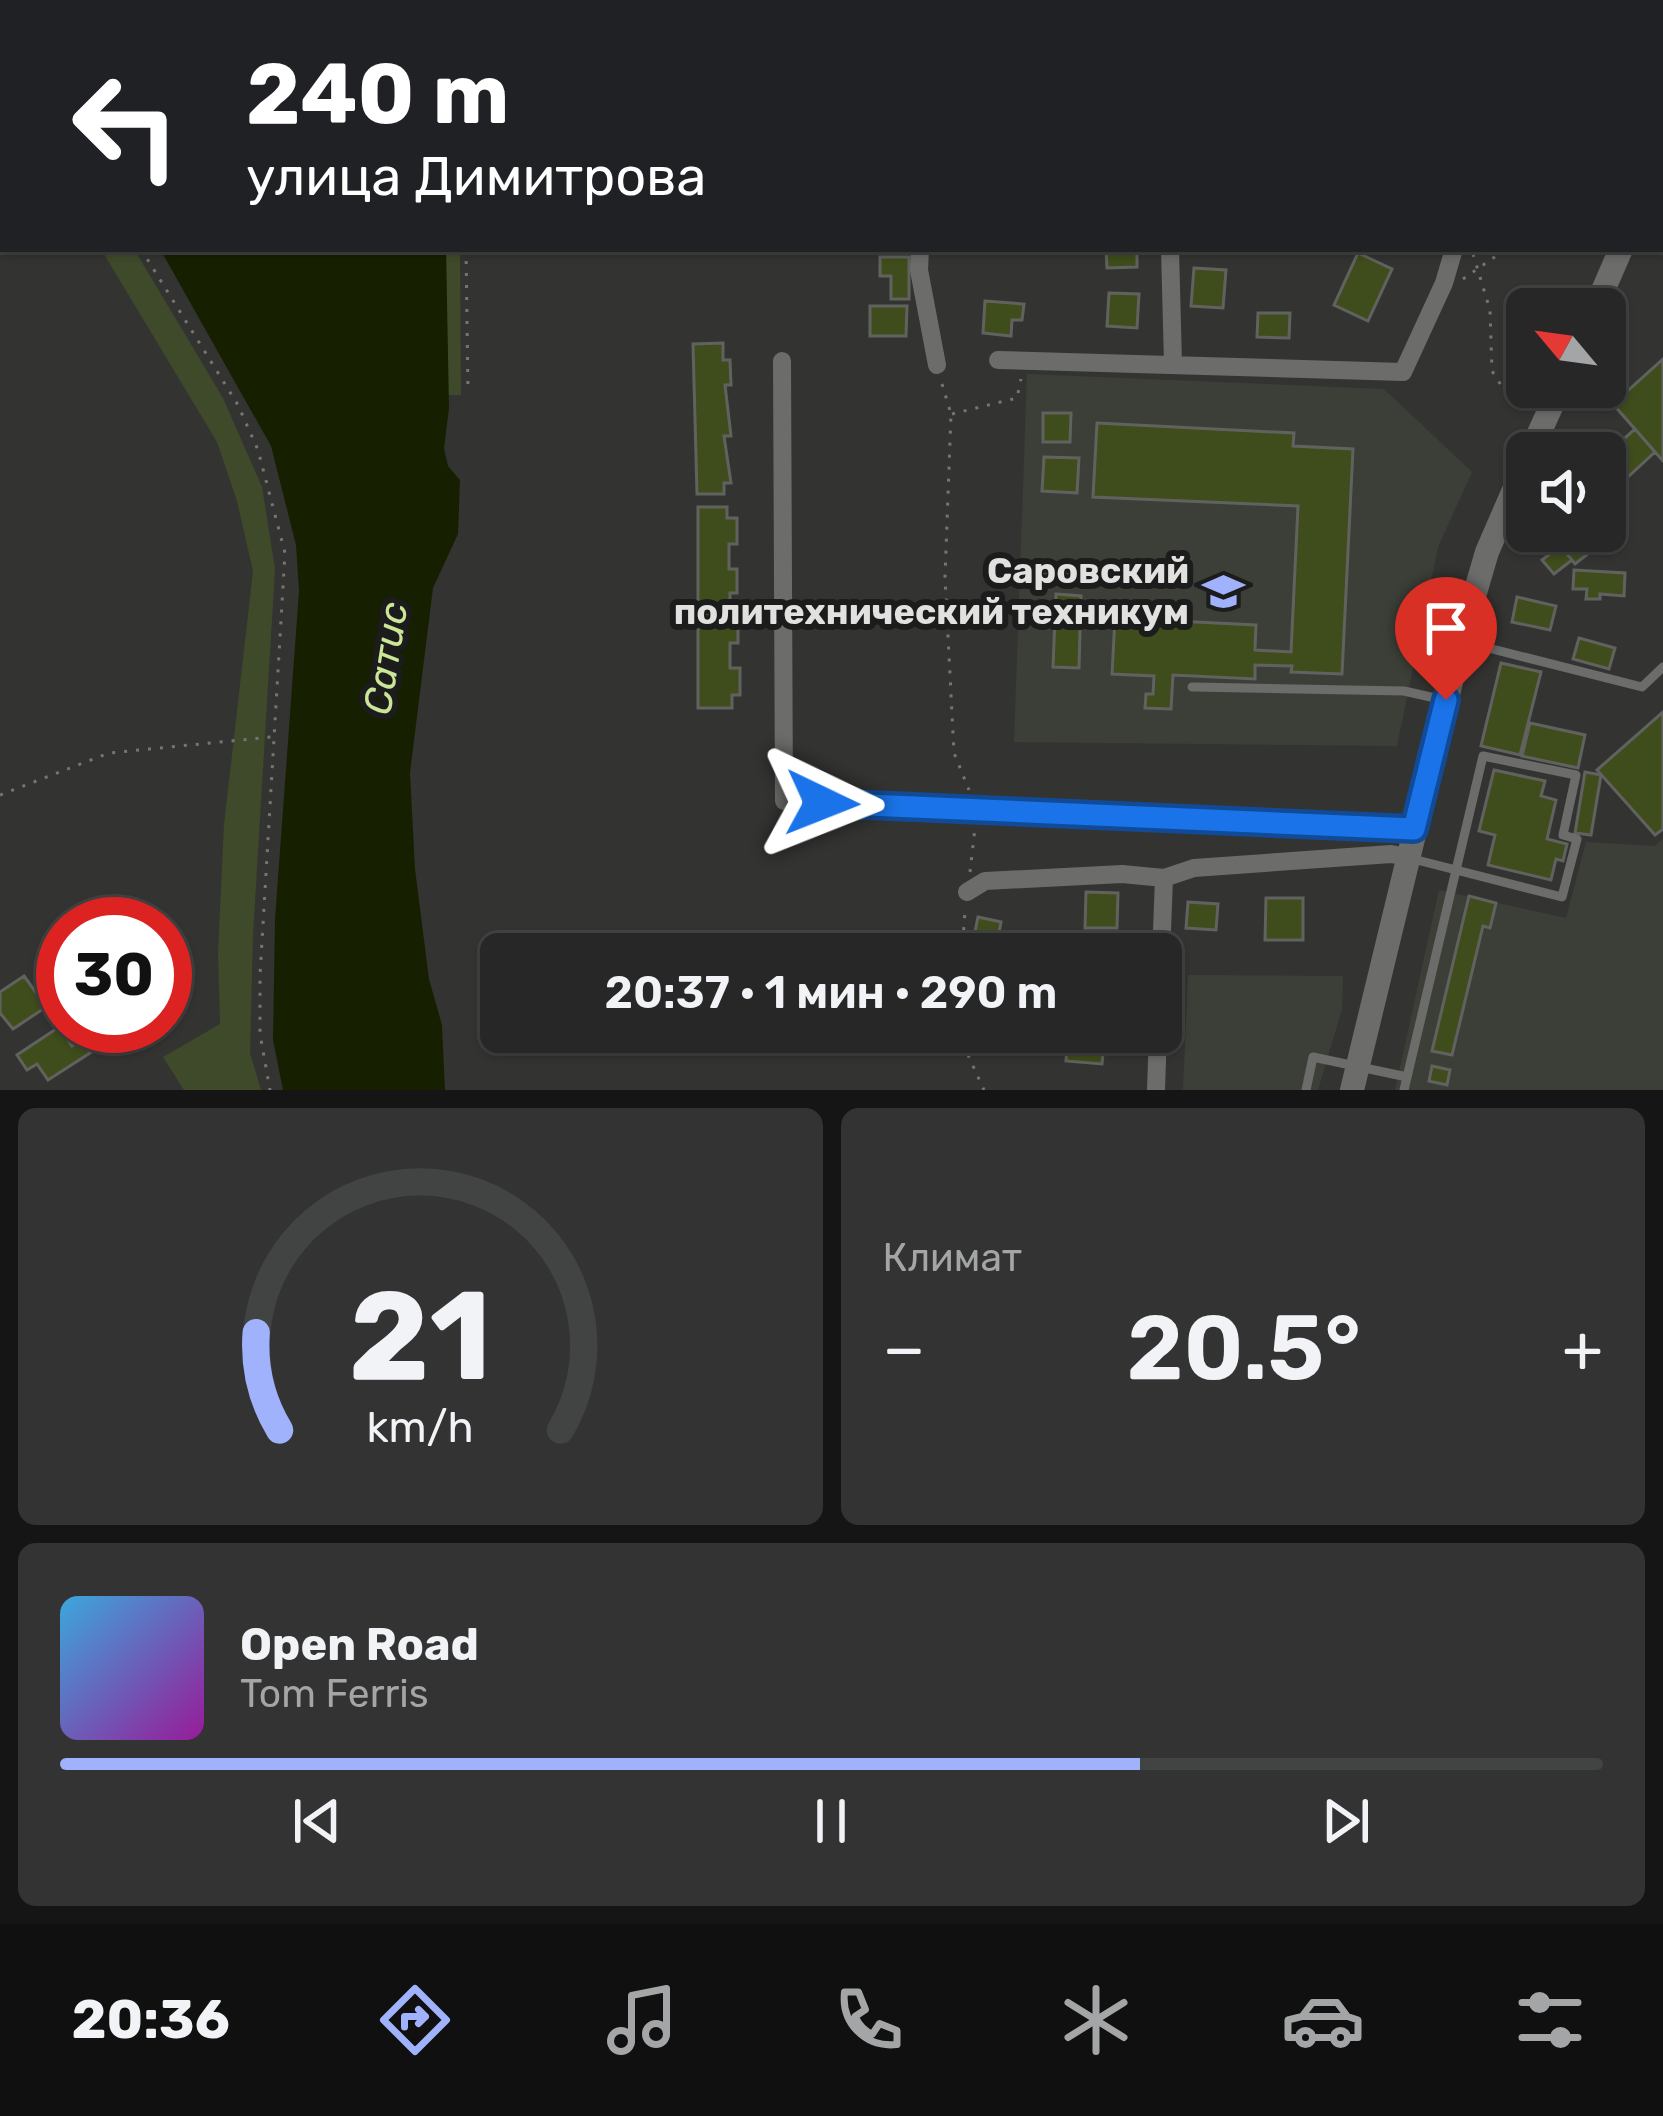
<!DOCTYPE html>
<html lang="ru">
<head>
<meta charset="utf-8">
<style>
  body { margin:0; font-family:Rubik,sans-serif; background:#323332; color:#f1f3f6; height:100vh; display:flex; flex-direction:column; font-size:45px; white-space:nowrap }
  * { box-sizing:border-box; margin:0 }
  p { font-size:39px; color:#a4a5a7 }
  .icon { flex:none; width:66px; height:66px; fill:none; stroke:currentColor; stroke-width:2; stroke-linecap:round; stroke-linejoin:round }
  .map { position:relative; height:1090px; overflow:hidden }
  .details { display:flex; flex-direction:column; gap:18px; padding:18px; background:#151515; flex:1 }
  .details>* { flex:none }
  .top-card { position:absolute; left:0px; top:0px; width:1665px; height:252px; box-shadow:0 3px 9px #0004,0 0 0 3px #424443; background:#202124; color:#fff; overflow:hidden }
  .needle { width:78px; rotate:299deg }
  .controls { position:absolute; left:1506px; top:288px; display:grid; gap:24px }
  .controls a { display:grid; place-items:center; width:120px; height:120px; border-radius:18px; background:#262726; box-shadow:0 3px 9px #0004,0 0 0 3px #424443; font-size:60px }
  .speed { position:absolute; left:36px; top:897px; display:flex; gap:24px; font-size:60px; font-weight:700; text-align:center }
  .speed>* { display:grid; place-content:center; width:156px; height:156px; border-radius:50%; background:#262726; box-shadow:0 3px 9px #0004,0 0 0 3px #424443; line-height:1 }
  .speed .limit { border:18px solid #d22; background:#fff; color:#111 }
  .pin { position:absolute; display:grid; place-items:center; width:102px; height:102px; color:#fff; margin:-123px -51px; border-radius:50% 50% 50% 0; rotate:-45deg; box-shadow:0 0 12px #0007 }
  .pin .icon { rotate:45deg }
  .me { position:absolute; width:132px; margin:-66px; rotate:92deg; stroke-linejoin:round; filter:drop-shadow(0 0 9px #0008) }
  .turn { display:flex; align-items:center; gap:42px; height:252px; padding:0 48px; font-size:54px }
  .turn .icon { width:156px; height:156px; stroke-width:2.5 }
  .turn b { display:block; font-size:84px; line-height:102px }
  .big { font-size:90px; font-weight:600; line-height:1.1 }
  .details .widget { flex:1; display:flex; flex-direction:column; justify-content:center; gap:18px; min-width:0; padding:0 42px; border-radius:18px; background:#323332 }
  .details .dial { align-items:center; gap:0 }
  .dial svg { height:312px; overflow:visible; fill:none; stroke:#424443; stroke-width:7; stroke-linecap:round; text-anchor:middle }
  .dial text { fill:#f1f3f6; stroke:none }
  .song { display:flex; align-items:center; gap:36px }
  .cover { width:144px; height:144px; border-radius:18px; background:linear-gradient(135deg,hsl(200 70% 55%),hsl(300 70% 35%)) }
  .played { height:12px; border-radius:6px; background:linear-gradient(90deg,#a1b2fd 70%,#424443 70%) }
  .keys { display:flex; justify-content:space-around; direction:ltr }
  .heat { display:flex; justify-content:space-between; align-items:center; font-size:66px; direction:ltr }
  .details .tiles { flex:1; display:grid; gap:18px; grid-template-columns:1fr 1fr }
  .widget:last-child { grid-column:span 2 }
  .trip { position:absolute; left:480px; top:933px; width:702px; height:120px; border-radius:18px; background:#262726; box-shadow:0 3px 9px #0004,0 0 0 3px #424443; font-weight:600; line-height:120px; text-align:center }
  .tab-bar { display:flex; height:192px; justify-content:space-around; align-items:center; background:#0f100f; color:#a4a5a7 }
  .tab-bar .icon { width:84px; height:84px }
  .tab-bar .on { color:#a1b2fd }
  .tab-bar b { font-size:54px; color:#f1f3f6 }
  .map>svg:first-child { display:block }
</style>
</head>
<body>
<div class="map">
<svg width="1663" height="1090" viewBox="0 0 1663 1090">
  <rect width="100%" height="100%" fill="#333432"/>
  <path fill="#3c3f37" d="M1027 374 1384 389 1472 472 1438 547 1397 746 1014 742Z
    M1663 839V1090H1395L1439 890 1566 918 1586 842 1654 846Z
    M1188 975 1343 976 1342 1009 1318 1090H1183Z"/>
  <path fill="#3f4a2a" d="M101 249H134L223 398 262 487 275 569 253 935 250 1053 261 1090H184L163 1057 220 1024 218 953 224 825 253 571 237 501 217 442Z
    M446 249H460L461 395H448Z"/>
  <path fill="#162000" d="M160 249H446L449 408 444 449 448 466 460 480 458 534 433 588 410 773 415 869 429 979 442 1025 445 1090H283L273 1040 275 919 299 591 296 545 271 446Z"/>
  <g fill="none" stroke-linecap="round" stroke-linejoin="round">
    <path stroke="#162000" stroke-width="4.5" d="M20 3 25 0
      M0 18 3 16"/>
  </g>
  <path fill="#3e4d1b" stroke="#61625f" stroke-width="3" d="M1529 0H1610L1528 3Z
    M1106 249H1137V267L1107 268Z
    M1358 253 1392 269 1368 321 1334 305Z
    M880 257H909V299H891V276H880Z
    M1194 268 1226 270 1223 308 1191 306Z
    M1109 293 1139 294 1137 328 1107 326Z
    M985 301 1024 304 1022 320H1012L1011 336 983 333Z
    M870 306H907L906 336H870Z
    M1258 313H1290L1289 338 1257 337Z
    M723 343V360H730L731 385H725L731 436H724L731 483H724V494H697L693 344Z
    M1663 359V461L1613 404Z
    M1043 413H1071L1070 442H1043Z
    M1097 423 1294 433 1293 446 1353 449 1342 674 1291 672 1292 666 1255 665V679L1173 675 1171 709 1145 708 1146 694H1153L1154 676 1112 674 1115 618 1256 625 1255 650 1291 652 1298 506 1093 497Z
    M1635 429 1655 452 1605 498V456Z
    M1044 457 1079 458 1077 493 1042 491Z
    M698 507H727V518H737V544H729V569H737V593H730V621H738V643H730V668H740V695H732V708H698Z
    M1564 531H1572L1589 553 1575 564 1555 539Z
    M1560 546 1572 560 1554 574 1542 560Z
    M1574 570 1625 573 1624 596 1600 594V599H1586L1587 589H1573Z
    M1056 594 1081 596 1079 668 1053 667Z
    M1517 597 1556 606 1550 630 1512 622Z
    M1579 638 1615 648 1609 669 1573 659Z
    M1501 663 1541 672 1520 755 1481 746Z
    M1663 712V829L1655 835 1597 770Z
    M1530 723 1585 735 1578 768 1522 756Z
    M1494 770 1545 781 1541 796 1556 800 1547 839 1567 844 1563 861 1556 859 1551 880 1488 865 1495 835 1479 831Z
    M1585 772 1601 775 1591 835 1575 833Z
    M1086 892 1118 893 1117 928H1085Z
    M1469 896 1496 903 1490 928 1483 926 1452 1055 1432 1051Z
    M1266 898H1303V940H1265Z
    M1188 902 1218 904 1216 930 1186 928Z
    M978 917 1001 922 995 954 971 952Z
    M24 976 37 994 47 988 55 1001 13 1029 0 1013V992Z
    M59 1027 72 1046 82 1040 90 1053 48 1080 37 1064 27 1070 17 1055Z
    M1068 1032 1105 1033 1102 1064 1066 1061Z
    M1432 1066 1450 1070 1447 1085 1429 1081Z"/>
  <g fill="none" stroke-linecap="round" stroke-linejoin="round">
    <path stroke="#757674" stroke-width="3" stroke-dasharray="3 9" stroke-linecap="butt" d="M34 0 35 3
      M244 0 246 3
      M0 30H3
      M141 249 238 405 258 450 285 553 260 975V1034L270 1090
      M466 249 468 393
      M1473 254 1490 310 1492 371 1517 410
      M1463 279 1506 249
      M942 384 951 414 945 577 954 753 969 790
      M952 414 1017 398 1021 379
      M0 795 109 753 271 737
      M970 872 975 828
      M962 954 965 911
      M963 1032V1044L984 1090"/>
    <path stroke="#6c6c6b" stroke-width="9" d="M1461 641 1642 687 1663 667
      M1192 687 1404 691 1444 700
      M1306 1090 1313 1057 1407 1077
      M1404 1090 1483 756 1576 775 1563 835 1577 839 1562 897 1413 859"/>
    <path stroke="#6c6c6b" stroke-width="18" d="M1460 0V3
      M930 3V0
      M1169 3V0
      M920 249 919 270 937 365
      M1170 249 1173 364
      M998 360 1403 372 1444 283 1454 249
      M782 361 784 801 1414 829
      M967 892 985 881 1122 874 1164 878 1194 868 1391 854 1407 857
      M1161 957 1164 878
      M1156 1090 1158 1032"/>
    <path stroke="#6c6c6b" stroke-width="24" d="M1662 158 1663 156
      M1595 309 1621 249
      M1530 453 1560 387
      M1352 1090 1461 641 1487 552 1527 460"/>
  </g>
  <g fill="none" stroke-linecap="round" stroke-linejoin="round">
    <defs>
      <path id="route" d="M822 803 1414 829 1446 700"/>
    </defs>
    <use href="#route" stroke="#114b97" stroke-width="30"/>
    <use href="#route" stroke="#1a73e8" stroke-width="21"/>
  </g>
  <defs>
    <symbol id="university-bare" viewBox="-9 -9 18 18"><path d="M0-5L7-2L0 1L-7-2ZM-4 1L0 2.5L4 1V4Q0 6-4 4Z" fill="#a1b2fd" stroke="#1b1c1b" stroke-width="2.5" paint-order="stroke"/></symbol>
  </defs>
  <g fill-rule="evenodd">
    <use href="#university-bare" x="1194" y="562" width="59" height="59"/>
  </g>
  <g text-anchor="middle" stroke-width="12" stroke-linejoin="round" paint-order="stroke">
    <g font-size="36" font-weight="bold" fill="#e1e1e0" stroke="#1b1c1b" text-anchor="end">
      <text x="1189" y="583">Саровский<tspan x="1189" dy="41">политехнический техникум</tspan></text>
    </g>
    <g font-size="39" font-style="italic" fill="#cbe697" stroke="#1b1c1b">
      <text transform="translate(385 658) rotate(-81)" y="14">Сатис</text>
    </g>
  </g>
</svg>
<div class="controls">
<a><svg class="needle" viewBox="-14 -14 28 28"><path d="M0-13l5 13h-10z" fill="#e53935"/><path d="M0 13l5-13h-10z" fill="#a4a5a7"/></svg></a>
<a><svg class="icon" aria-label="sound" viewBox="0 0 24 24"><path d="M4 9h4l5-4v14l-5-4H4zM17 9q2 3 0 6"/></svg></a>
</div>
<div class="speed"><div class="limit">30</div></div>
<div class="pin" style="left:1446px;top:700px;background:#d93025"><svg class="icon" aria-label="arrive" viewBox="0 0 24 24"><path d="M6 21V4h12l-3 4 3 4H6"/></svg></div>
<svg class="me" style="left:822px;top:803px" viewBox="-20 -20 40 40"><path d="M0-17L14 15 0 8-14 15z" fill="#1a73e8" stroke="#fff" stroke-width="4"/></svg>
<div class="trip">20:37 · 1 мин · 290 m</div>
<div class="top-card">
<div class="turn"><svg class="icon" aria-label="left" viewBox="0 0 24 24"><path d="M17 20v-9H6M10 6l-5 5 5 5"/></svg><div><b>240 m</b>улица Димитрова</div></div>
</div>
</div>
<section class="details">
<div class="tiles">
<div class="widget dial"><svg viewBox="0 0 100 80">
<path d="M14 69A42 42 0 1 1 86 69"/>
<path d="M14 69A42 42 0 0 1 8 44" stroke="#a1b2fd"/>
<text x="50" y="56" font-size="32" font-weight="700">21</text>
<text x="50" y="72" font-size="11">km/h</text>
</svg></div>
<div class="widget"><p>Климат</p>
<div class="heat"><a>−</a><b class="big">20.5°</b><a>+</a></div>
</div>
<div class="widget">
<div class="song"><i class="cover"></i><div><b>Open Road</b><p>Tom Ferris</p></div></div>
<div class="played"></div>
<div class="keys"><svg class="icon" aria-label="previous" viewBox="0 0 24 24"><path d="M18 5L8 12l10 7zM5 5v14"/></svg><svg class="icon" aria-label="pause" viewBox="0 0 24 24"><path d="M8 5v14M16 5v14"/></svg><svg class="icon" aria-label="next" viewBox="0 0 24 24"><path d="M6 5l10 7-10 7zM19 5v14"/></svg></div>
</div>
</div>
</section>
<nav class="tab-bar">
<b>20:36</b>
<svg class="icon on" aria-label="directions" viewBox="0 0 24 24"><path d="M12 3l9 9-9 9-9-9zM9 14v-3h6M13 9l2 2-2 2"/></svg>
<svg class="icon" aria-label="music" viewBox="0 0 24 24"><path d="M9 18V5l10-2v13"/><circle cx="6" cy="18" r="3"/><circle cx="16" cy="16" r="3"/></svg>
<svg class="icon" aria-label="phone" viewBox="0 0 24 24"><path d="M5 4h4l2 5-3 2q2 4 5 5l2-3 5 2v4C11 20 4 13 5 4z"/></svg>
<svg class="icon" aria-label="climate" viewBox="0 0 24 24"><path d="M12 3v18M4 7l16 10M4 17L20 7"/></svg>
<svg class="icon" aria-label="car" viewBox="0 0 24 24"><path d="M5 17H2v-5l4-1 3-4h7l3 4 3 1v5h-3M9 17h6M6 11h13"/><circle cx="7" cy="17" r="2"/><circle cx="17" cy="17" r="2"/></svg>
<svg class="icon" aria-label="filters" viewBox="0 0 24 24"><path d="M4 7h16M4 17h16"/><circle cx="9" cy="7" r="2"/><circle cx="15" cy="17" r="2"/></svg>
</nav>
</body>
</html>
